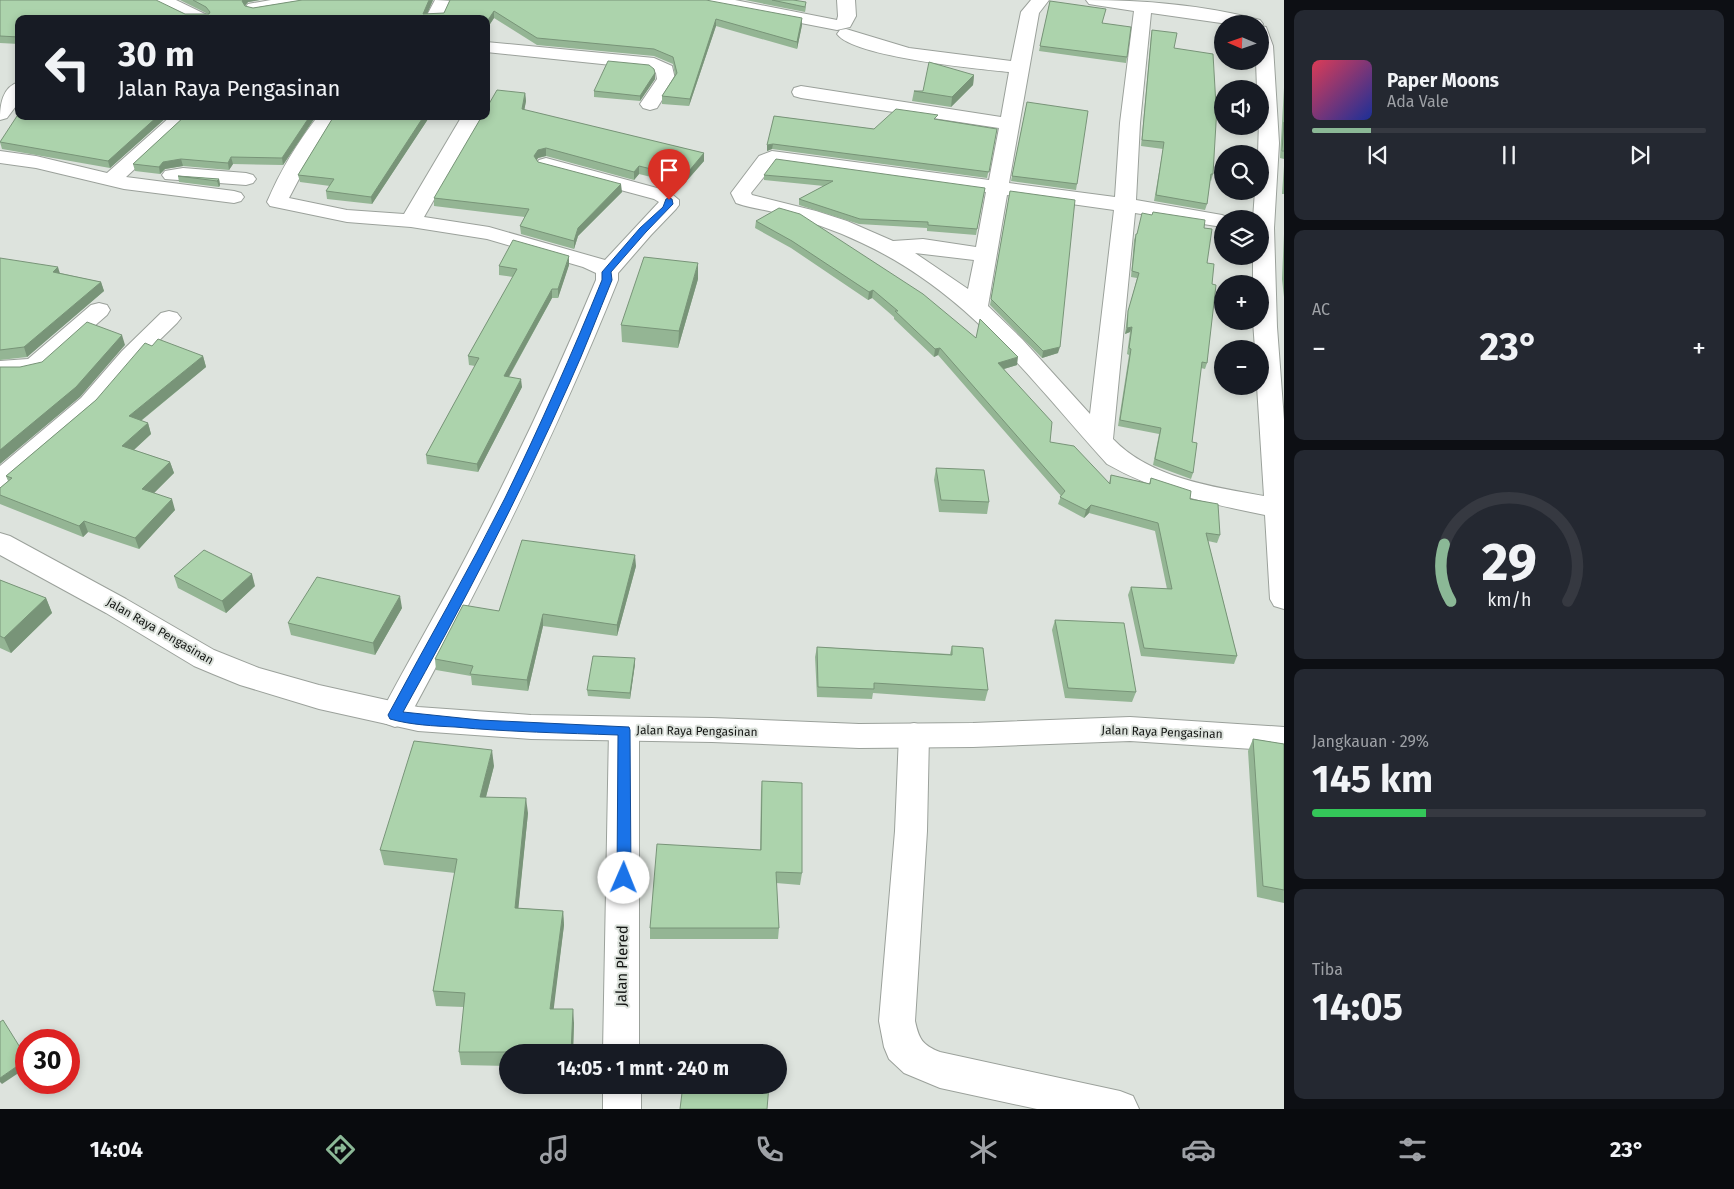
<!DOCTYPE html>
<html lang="id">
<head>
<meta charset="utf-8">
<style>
  body { margin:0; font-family:"Fira Sans",sans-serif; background:#242831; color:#f1f3f6; height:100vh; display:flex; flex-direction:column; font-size:19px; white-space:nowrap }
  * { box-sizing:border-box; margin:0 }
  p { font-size:16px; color:#9ea1a6 }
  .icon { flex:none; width:28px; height:28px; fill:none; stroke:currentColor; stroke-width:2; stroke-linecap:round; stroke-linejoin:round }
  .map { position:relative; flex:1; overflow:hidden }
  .panel { display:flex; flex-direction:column; gap:10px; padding:10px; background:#0d0f14; width:450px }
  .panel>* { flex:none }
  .banner { position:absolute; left:15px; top:15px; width:475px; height:105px; border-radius:10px; box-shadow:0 2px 8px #0003; background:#171b24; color:#f1f3f6; overflow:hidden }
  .needle { width:32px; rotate:272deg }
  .buttons { position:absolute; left:1214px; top:15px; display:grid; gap:10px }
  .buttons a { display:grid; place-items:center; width:55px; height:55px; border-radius:50%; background:#171b24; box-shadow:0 2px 8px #0003; font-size:25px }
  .speed { position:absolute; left:15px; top:1029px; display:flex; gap:10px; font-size:25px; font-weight:700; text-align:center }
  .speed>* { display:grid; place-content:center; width:65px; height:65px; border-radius:50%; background:#171b24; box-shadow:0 2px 8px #0003; line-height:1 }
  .speed .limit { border:8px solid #d22; background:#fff; color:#111 }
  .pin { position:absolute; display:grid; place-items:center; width:42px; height:42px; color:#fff; margin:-51px -21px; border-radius:50% 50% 50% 0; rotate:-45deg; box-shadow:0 0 5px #0007 }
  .pin .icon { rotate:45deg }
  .me { position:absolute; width:55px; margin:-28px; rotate:1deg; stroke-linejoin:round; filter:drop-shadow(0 0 4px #0008) }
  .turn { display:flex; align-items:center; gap:18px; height:105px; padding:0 20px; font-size:22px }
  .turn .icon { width:65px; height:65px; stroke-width:2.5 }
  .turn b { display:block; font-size:35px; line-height:42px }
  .big { font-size:38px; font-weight:700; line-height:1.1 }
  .panel .tile { flex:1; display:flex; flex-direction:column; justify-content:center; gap:8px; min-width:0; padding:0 18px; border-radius:10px; background:#242831 }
  .panel .dial { align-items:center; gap:0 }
  .dial svg { height:130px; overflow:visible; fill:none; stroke:#363941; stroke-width:7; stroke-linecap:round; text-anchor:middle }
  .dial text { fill:#f1f3f6; stroke:none }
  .song { display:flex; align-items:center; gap:15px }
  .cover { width:60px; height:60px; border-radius:8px; background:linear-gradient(135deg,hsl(350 70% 55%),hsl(230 70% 35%)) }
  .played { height:5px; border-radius:2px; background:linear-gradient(90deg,#8bb896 15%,#363941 15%) }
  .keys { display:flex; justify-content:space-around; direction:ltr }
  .heat { display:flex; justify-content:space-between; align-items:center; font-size:28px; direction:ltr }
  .charge { height:8px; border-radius:4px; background:linear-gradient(90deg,#34c759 29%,#363941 0) }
  .trip { position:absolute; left:499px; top:1044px; width:288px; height:50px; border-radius:25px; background:#171b24; box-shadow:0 2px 8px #0003; font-weight:700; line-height:50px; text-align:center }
  .tabs { display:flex; height:80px; justify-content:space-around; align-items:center; background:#090b0e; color:#9ea1a6 }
  .tabs .icon { width:35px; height:35px }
  .tabs .active { color:#8bb896 }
  .tabs b { font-size:22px; color:#f1f3f6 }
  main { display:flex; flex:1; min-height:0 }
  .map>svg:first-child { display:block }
</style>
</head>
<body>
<main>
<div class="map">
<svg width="1284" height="1109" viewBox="0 0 1284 1109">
  <rect width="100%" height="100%" fill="#dde3dd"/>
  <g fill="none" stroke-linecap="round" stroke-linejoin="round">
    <defs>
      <path id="street" d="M153 0H176L207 15 210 19H187L156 4Z
        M271 0H311L308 4 254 13 248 12 245 8 248 4Z
        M435 0 452 1 443 19H425Z
        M699 0H735L837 20 838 16 837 0H855L856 16 850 27 837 30 708 5 702 4Z
        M1031 0H1049L1039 13 1009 183 1115 197 1120 123 1134 11 1095 5 1089 4 1086 0C1144 0 1204 5 1260 20L1263 24 1261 26 1266 27 1273 46 1279 143 1274 228 1277 327 1284 420V609L1274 606 1270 599 1265 515C1210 504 1156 492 1107 464 1030 379 969 293 862 243 835 230 806 220 776 213 763 209 749 208 736 203L731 193 759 156 772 151 989 180 999 128 801 98 794 96 792 92 794 88 801 86 1001 117 1009 72C979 69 853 57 837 34L840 30 846 29 909 48 1011 61 1021 12ZM1151 13 1228 24H1260V61H1256L1257 89H1260L1258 154H1260V191H1255L1253 219H1260V256H1253V284H1260V321H1253L1255 349H1260V386H1257L1264 496C1213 487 1150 478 1113 439L1135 213 1222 227V219H1231L1222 215 1136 200 1140 123ZM775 163 986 192 976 247 923 239 893 241 847 221 816 211 752 195 751 193ZM1007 195 1114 210 1090 414 1022 339 988 306ZM915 253 974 260 968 289Z
        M486 42 654 58 672 66 675 79 657 108 650 110 643 108 640 104 657 79 656 73 650 69 486 52Z
        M19 82V102L7 118 0 120C0 105 2 87 19 82Z
        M171 116H192L126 177 234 191 241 193 244 197 241 201 234 203 124 189 36 168 0 163V151L36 156 107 173Z
        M318 116H337L310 158 289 198 347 210 404 214 462 116H482L424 217 489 227 605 260 659 202 654 199 539 168 536 164 539 160 546 158 668 191 679 200V205L676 209 651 235 618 273V280C557 433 484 579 406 723L395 727 384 723 380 715C408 661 439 609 467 555 514 465 557 374 596 280V273L583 267 487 239 411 227 347 222 270 206 267 202C280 171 297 143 318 116Z
        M183 168 246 173 253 175 256 179 253 183 246 185 165 179 162 175 165 171Z
        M99 303 107 305 110 310 107 315 44 370 23 375H0V361L28 359 91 305Z
        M169 311 177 313 181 318 177 323 138 361 99 410 9 486 0 489V466L81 398 122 351 161 313Z
        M624 718 635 721 639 730V1052H603L609 730 613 721Z
        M914 723 925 726 929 735 927 831 915 1021C919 1039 922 1045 940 1052L1120 1091 1133 1096 1139 1109H1037L940 1088 904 1073 889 1059 884 1047 879 1021 895 831 899 735 903 726Z
        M603 1085H641V1109H603Z"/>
      <path id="secondary" d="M0 533 10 536 126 599 214 650 259 668 319 685 418 707 531 715 712 718 859 724 973 723 1130 717 1284 727V751L1130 741 973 747 859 748 712 742 531 739 418 731 319 709 240 685 213 674 194 666 106 613 0 555Z"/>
    </defs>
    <use href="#street" stroke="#9ba19b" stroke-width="2"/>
    <use href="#secondary" stroke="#9ba19b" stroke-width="2"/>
    <use href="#street" fill="#fff" fill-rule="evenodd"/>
    <use href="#secondary" fill="#fff" fill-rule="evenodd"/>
  </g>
  <path fill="#94b594" d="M0 0 185 14H208L180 0H260L248 2 245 6 253 8 302 0H433L427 14 444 13 450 0 802 25 797 49 716 26 689 106 662 104V96L675 75 673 64 654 56 537 45 494 18 486 30V19H19V44L0 43Z
    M745 0H793L806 7 805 12Z
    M1050 1 1103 23 1127 57 1126 63 1039 51Z
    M1152 30 1174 48 1213 174 1211 181 1210 180 1207 204 1205 210 1154 201 1163 149 1141 146 1151 36Z
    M655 73V79L640 101 594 97V91Z
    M974 75 973 85 951 107 912 101 914 91H923Z
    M1284 88V159L1280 158Z
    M525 93 526 101 524 110 704 153V161L683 185 639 174 634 180 546 156 538 158 537 160 538 162 622 192 578 236 574 249 521 234 520 226 525 217 434 206V198Z
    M1027 102 1077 184 1076 190 1011 181Z
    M19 116H168L110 168 2 149 0 142Z
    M185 116H316L283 165 233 164 229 170 183 166 165 169 160 174 135 171 133 164Z
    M334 116H430L372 204 327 199 326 191 330 186 300 182 298 175Z
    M774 116 874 129 938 120 997 129 987 178 772 149 767 151Z
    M1284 166V194H1282Z
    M764 175 985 188 976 235 927 231V228L859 224 799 205V199L824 186 764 180Z
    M178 176 219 179 220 185 219 187 179 182Z
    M1010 191 1058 353 1042 358 990 305Z
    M756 221 976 338 1017 365 1004 369 1050 442 1109 483 1111 475 1149 484 1151 478 1190 499 1220 535 1217 543 1208 541 1237 656 1234 664 1141 656 1128 595 1131 587 1167 589 1155 531 1089 513 1084 518 1058 504 1061 496 938 355 934 357 894 319V317L872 298 868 300 791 248 755 228Z
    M1204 228 1207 263 1212 284 1207 363 1205 369 1201 368 1192 442 1193 473 1191 479 1153 465 1159 434 1118 426 1129 355 1127 354 1130 332 1125 334 1127 317 1137 278 1131 277 1134 240 1136 234Z
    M1284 234V297L1282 279Z
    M0 258 60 273 101 282 104 291 27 357 0 360Z
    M569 265 558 298H552L509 377 522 387 478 472 427 464 426 455 475 366 469 365 468 356 513 277 499 275V266Z
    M698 279 678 348 622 342 621 325Z
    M152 346 203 356 206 367 141 421 148 423 151 434 134 450 170 462 174 473 154 493 175 510 139 549 88 532 83 537 0 504V488L8 481 6 476 96 400Z
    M936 468 989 502 987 514 939 512 934 480Z
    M636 566 617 636 543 626 528 691 472 685 471 676 436 670 435 659 499 611Z
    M174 576 255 586 226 613 178 588Z
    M0 580 46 598 52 613 11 653 0 648Z
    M402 608 375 655 291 635 288 623Z
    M1055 620 1136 692 1132 702 1065 698 1052 630Z
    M952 646 988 690 985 701 873 693 872 699 817 697 815 657 817 647 950 654Z
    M635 664 630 699 588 696 587 690Z
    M1253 739 1284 744V903L1257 897 1248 751Z
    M494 766 486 797 528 813 518 908 563 911 564 925 553 1009 574 1023 573 1052H508V1066L461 1065 459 1052 464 1007 436 1006 433 991 455 873 384 865 380 850Z
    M762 781 802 873 800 885 776 883 779 928 778 939H650V928L760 850 761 792Z"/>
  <path fill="#789478" d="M243 0H260L248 2 243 8 242 1Z
    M429 0H433L425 19 423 14Z
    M494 11V18L486 30V23Z
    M802 18V25L797 49V42Z
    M716 19V26L689 106 690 99Z
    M655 73V79L640 101V96Z
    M974 75 973 85 951 107 952 97Z
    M525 93 526 101 523 117 522 109Z
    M158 116H168L110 168 108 161Z
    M310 116H316L283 165 282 158Z
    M424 116H430L372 204 371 197Z
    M773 144 772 149 767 151V145Z
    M546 148V156L538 158 534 164V156L538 150Z
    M704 153V161L683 185 684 177Z
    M231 157 233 164 229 170 228 163Z
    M181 159 183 166 165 169 160 174 159 167 163 162Z
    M639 166V174L634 180V172Z
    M219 179 220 185 219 187 217 181Z
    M621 184 622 192 578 236 574 249V241L578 228Z
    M569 256V265L558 298V289Z
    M698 263V279L678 348 679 331Z
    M58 267 61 277 53 272Z
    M101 282 104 291 27 357 24 347Z
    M552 289V298L504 385V376Z
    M873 290 872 298 868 300 869 292Z
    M1132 327 1130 332 1125 334 1127 328Z
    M122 335 125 345 80 397 0 464V450Z
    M1060 347 1058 353 1042 358 1043 351Z
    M940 348 938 355 934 357 935 349Z
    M203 356 206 367 133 427 129 416Z
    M1018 357 1017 365 997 371 998 363Z
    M521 379 522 387 478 472 477 464Z
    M148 423 151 434 126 457 122 446Z
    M170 462 174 473 146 501 142 489Z
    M172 499 175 510 139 549 135 538Z
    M1091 505 1089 513 1084 518 1086 510Z
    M84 521 88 532 83 537 79 526Z
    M635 555 636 566 617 636V625Z
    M252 574 255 586 226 613 222 601Z
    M400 596 402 608 375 655 373 643Z
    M46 598 52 613 11 653 4 638Z
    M543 614V626L528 691 527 680Z
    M635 658V664L630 699V693Z
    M492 750 494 766 482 812 480 797Z
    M526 798 528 813 517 922 515 908Z
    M563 911 564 925 552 1023 550 1009Z
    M573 1009 574 1023 573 1052H571Z
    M26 1060V1068L2 1084 0 1082V1078Z"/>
  <path fill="#acd3ac" stroke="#789478" d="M0 0H156L185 14H209L210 12 206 7 193 0H243L242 1 245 6 253 8 302 0H429L423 14 444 13 450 0H706L802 18 797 42 716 19 690 99 662 96 677 73 673 57 654 49 537 38 494 11 486 23V19H19V37L0 36Z
    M772 0H793L806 2 805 7Z
    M1050 1 1106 9 1102 23 1131 27 1127 57 1040 46Z
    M1152 30 1177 33 1174 48 1213 54 1216 106H1217L1213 174H1211L1207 204 1156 195 1164 142 1142 140Z
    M608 61 649 65 654 69 655 73 640 96 594 91Z
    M929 62 974 75 952 97 914 91H923Z
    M497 90 525 93 522 109 704 153 684 177 639 166 634 172 546 148 538 150 534 156 538 162 621 184 578 228 574 241 520 226 529 209 434 198 482 116H486V109Z
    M1027 102 1088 111 1077 184 1012 176Z
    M896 109 938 115 934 119 997 129 989 172 773 144 767 145 774 116 874 129Z
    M19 113V116H158L108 161 0 142Z
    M185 116H310L282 158 231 157 228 163 181 159 163 162 159 167 133 164Z
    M334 116H424L371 197 326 191 334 179 298 175Z
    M1284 122V151H1282Z
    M776 159 985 188 977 229 928 225V222L860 219 799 199 833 181 764 175Z
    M178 176 219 179 217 181Z
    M1010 191 1075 200 1060 347 1043 351 991 299Z
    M779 208 800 214 923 294 976 338 980 319 1018 357 998 363 1052 422 1050 442 1074 446 1110 484 1111 475 1150 484 1151 478 1191 491 1190 499 1218 504 1220 535 1206 533 1237 656 1144 648 1131 587 1172 589 1158 523 1091 505 1086 510 1060 497 1065 491 940 348 935 349 895 311H898L873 290 869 292 792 241 756 221Z
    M1153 212 1205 220 1204 228 1212 229 1207 263 1214 264 1212 284 1216 285 1207 363 1202 362 1192 442 1197 443 1193 473 1155 459 1161 428 1120 420 1131 349 1129 348 1132 327 1127 328 1128 311 1139 273 1132 271 1136 234H1137L1142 213 1152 215Z
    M513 240 569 256 558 289H552L504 376 521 379 477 464 426 455 479 358 468 356 517 269 499 266Z
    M644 257 698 263 679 331 621 325Z
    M0 258 58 267 53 272 101 282 24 347 0 350Z
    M87 322 122 335 76 387 0 450V367H20L42 362Z
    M158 339 203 356 129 416 148 423 122 446 170 462 142 489 172 499 135 538 84 521 79 526 0 495V488L12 478 6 476 96 400 145 343 152 346Z
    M936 468 984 470 989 502 941 500Z
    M522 540 635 555 617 625 543 614 527 680 470 674 473 666 435 659 463 605 499 611Z
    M204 550 252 574 222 601 174 576Z
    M317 577 400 596 373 643 288 623Z
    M0 580 46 598 4 638 0 636Z
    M1055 620 1124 623 1136 692 1068 688Z
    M952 646 983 648 988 690 874 683V689L818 687 817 647 952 655Z
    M593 656 635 658 630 693 587 690Z
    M1253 739 1284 744V890L1263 886Z
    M414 741 492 750 480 797 526 798 515 908 563 911 550 1009H573L571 1052H459L465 993 433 991 457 859 380 850Z
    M762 781 802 783V873L776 872 779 928H650L657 844 761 850Z
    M3 1020 26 1057V1060L0 1078V1022Z
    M683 1085H769L767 1109H680Z"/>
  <path fill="#1a73e8" stroke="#114b97" d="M669 198 672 199 673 204 646 232 611 272 612 280C598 314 585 349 570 382 520 495 463 604 403 712L480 720 629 727 630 730 631 878 629 882 624 884 619 882 617 878 618 735C564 733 509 732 455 727 434 726 411 725 390 719L388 715C427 642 468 572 505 498 540 426 572 354 602 280V272L640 228 663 207 666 199Z"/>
  <g text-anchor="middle" stroke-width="4" stroke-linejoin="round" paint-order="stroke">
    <g font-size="12" fill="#141614" stroke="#dde3dd">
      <text transform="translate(160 631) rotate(30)" y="4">Jalan Raya Pengasinan</text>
      <text transform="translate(697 731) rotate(1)" y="4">Jalan Raya Pengasinan</text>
      <text transform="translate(1162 732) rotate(2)" y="4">Jalan Raya Pengasinan</text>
    </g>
    <g font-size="15" fill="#141614" stroke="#dde3dd">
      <text transform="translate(622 966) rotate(-89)" y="5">Jalan Plered</text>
    </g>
  </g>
</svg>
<div class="buttons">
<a><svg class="needle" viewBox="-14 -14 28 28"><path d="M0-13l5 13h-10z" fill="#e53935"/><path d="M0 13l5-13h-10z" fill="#9ea1a6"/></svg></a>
<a><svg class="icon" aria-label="sound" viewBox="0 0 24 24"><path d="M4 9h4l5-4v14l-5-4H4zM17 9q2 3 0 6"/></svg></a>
<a><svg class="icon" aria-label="search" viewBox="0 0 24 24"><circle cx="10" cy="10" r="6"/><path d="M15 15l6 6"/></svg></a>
<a><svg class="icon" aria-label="layers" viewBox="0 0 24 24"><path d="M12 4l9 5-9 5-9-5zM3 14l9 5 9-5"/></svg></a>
<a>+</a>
<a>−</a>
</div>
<div class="speed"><div class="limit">30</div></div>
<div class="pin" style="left:669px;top:200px;background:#d93025"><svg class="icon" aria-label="arrive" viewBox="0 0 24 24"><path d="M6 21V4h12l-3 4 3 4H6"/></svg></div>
<svg class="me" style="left:624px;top:878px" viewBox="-20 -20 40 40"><circle r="19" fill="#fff"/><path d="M0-13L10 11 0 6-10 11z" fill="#1a73e8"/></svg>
<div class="trip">14:05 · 1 mnt · 240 m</div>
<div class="banner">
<div class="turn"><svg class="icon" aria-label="left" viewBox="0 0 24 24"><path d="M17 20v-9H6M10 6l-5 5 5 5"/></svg><div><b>30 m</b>Jalan Raya Pengasinan</div></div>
</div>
</div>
<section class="panel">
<div class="tile">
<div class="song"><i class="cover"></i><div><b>Paper Moons</b><p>Ada Vale</p></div></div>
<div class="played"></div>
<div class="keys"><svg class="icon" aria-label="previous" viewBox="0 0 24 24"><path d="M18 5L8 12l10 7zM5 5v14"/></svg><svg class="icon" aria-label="pause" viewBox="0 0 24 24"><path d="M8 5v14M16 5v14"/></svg><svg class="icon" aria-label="next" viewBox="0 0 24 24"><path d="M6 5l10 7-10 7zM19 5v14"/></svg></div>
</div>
<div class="tile"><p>AC</p>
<div class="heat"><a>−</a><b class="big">23°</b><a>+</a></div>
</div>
<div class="tile dial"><svg viewBox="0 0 100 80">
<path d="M14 69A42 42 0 1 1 86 69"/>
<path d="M14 69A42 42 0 0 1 10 34" stroke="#8bb896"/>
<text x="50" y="56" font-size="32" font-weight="700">29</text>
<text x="50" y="72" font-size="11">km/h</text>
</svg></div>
<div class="tile"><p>Jangkauan · 29%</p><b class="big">145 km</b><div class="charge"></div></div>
<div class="tile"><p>Tiba</p><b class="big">14:05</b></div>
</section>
</main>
<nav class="tabs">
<b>14:04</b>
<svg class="icon active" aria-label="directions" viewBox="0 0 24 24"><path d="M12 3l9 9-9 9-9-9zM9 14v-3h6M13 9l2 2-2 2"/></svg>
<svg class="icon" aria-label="music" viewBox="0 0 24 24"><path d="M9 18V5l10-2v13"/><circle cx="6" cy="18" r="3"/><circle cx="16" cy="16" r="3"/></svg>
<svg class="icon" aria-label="phone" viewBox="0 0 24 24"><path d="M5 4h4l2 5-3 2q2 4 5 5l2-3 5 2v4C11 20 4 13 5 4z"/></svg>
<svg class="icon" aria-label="climate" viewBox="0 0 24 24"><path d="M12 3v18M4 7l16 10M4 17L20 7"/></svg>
<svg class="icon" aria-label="car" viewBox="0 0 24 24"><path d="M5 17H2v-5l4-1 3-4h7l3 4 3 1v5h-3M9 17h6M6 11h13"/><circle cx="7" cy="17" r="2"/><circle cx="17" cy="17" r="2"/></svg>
<svg class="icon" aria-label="filters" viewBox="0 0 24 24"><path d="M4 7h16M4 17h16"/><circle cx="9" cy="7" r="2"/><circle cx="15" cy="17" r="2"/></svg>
<b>23°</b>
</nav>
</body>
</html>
